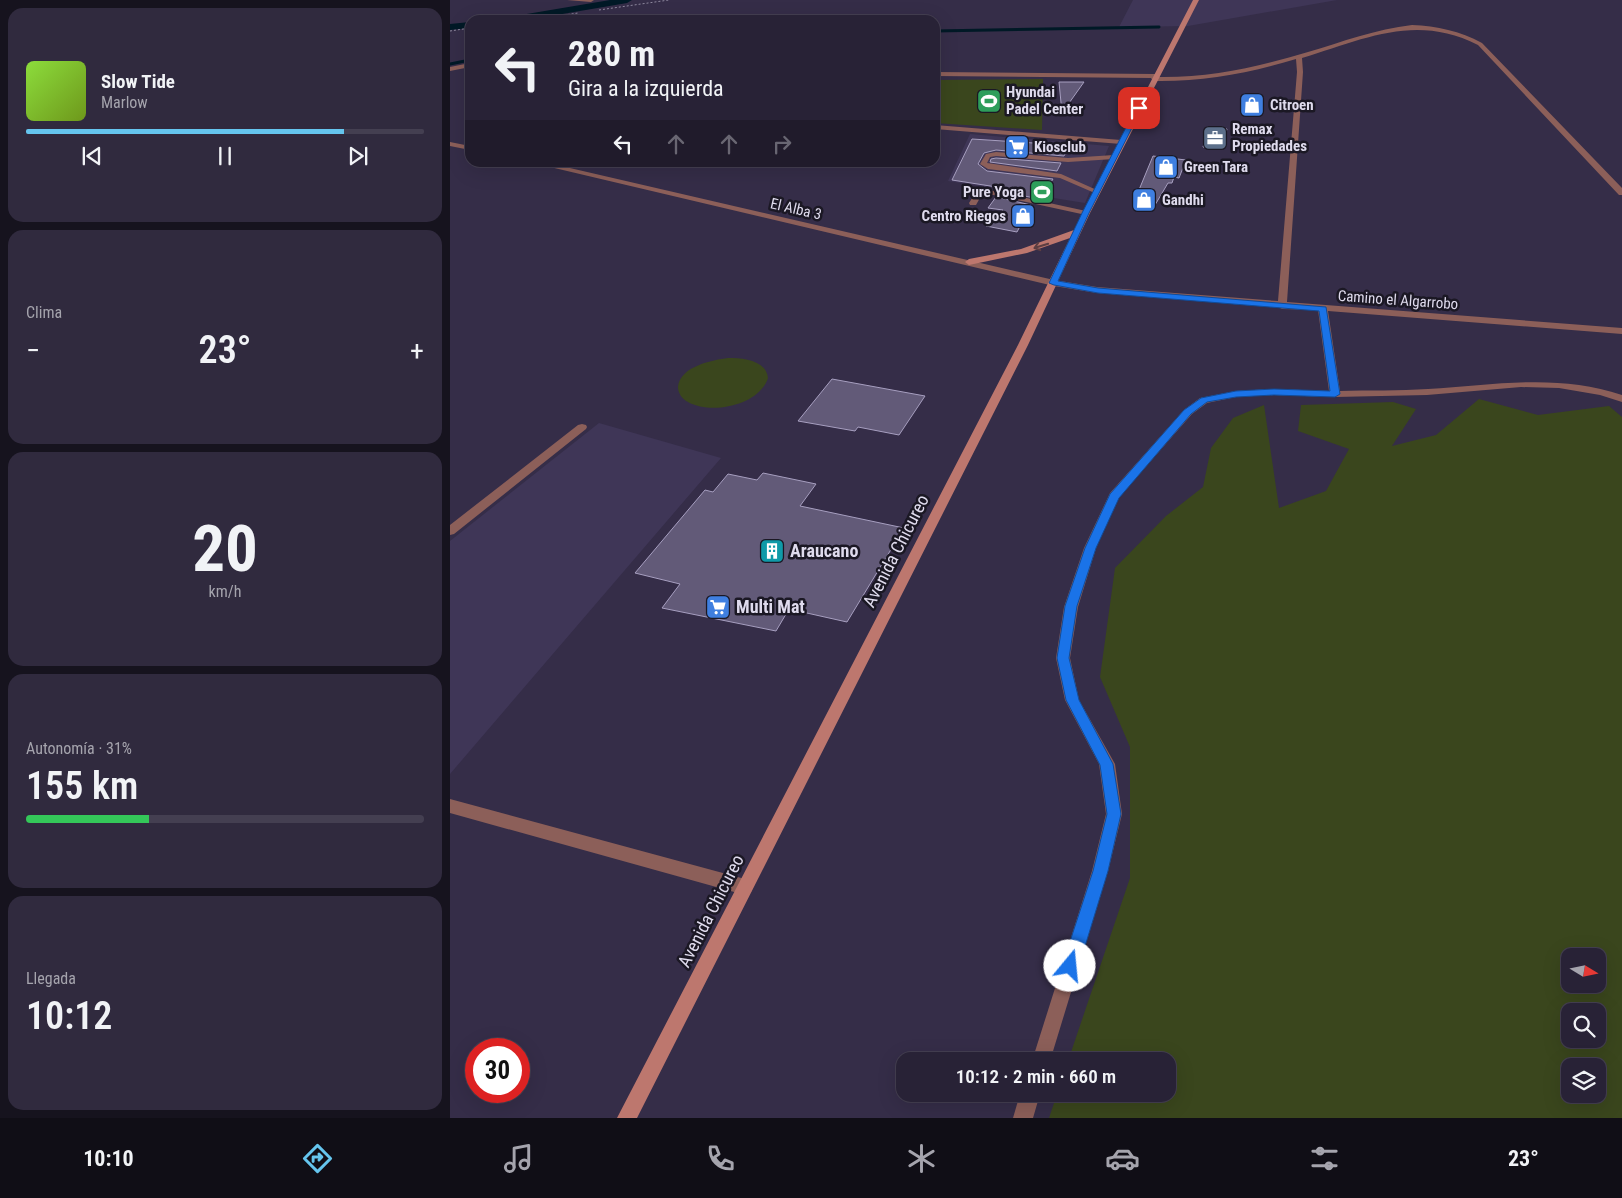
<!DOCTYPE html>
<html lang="es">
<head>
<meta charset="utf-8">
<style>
  body { margin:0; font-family:"Roboto Condensed",sans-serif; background:#302a3e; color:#f1f3f6; height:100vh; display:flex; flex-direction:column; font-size:19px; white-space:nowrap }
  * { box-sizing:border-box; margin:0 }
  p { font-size:16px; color:#a5a4ad }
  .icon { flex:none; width:28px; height:28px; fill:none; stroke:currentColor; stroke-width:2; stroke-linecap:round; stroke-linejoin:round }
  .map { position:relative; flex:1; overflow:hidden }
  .side { display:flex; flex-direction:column; gap:8px; padding:8px; background:#16131e; width:450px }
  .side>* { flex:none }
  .top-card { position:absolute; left:15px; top:15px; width:475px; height:152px; border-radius:15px; box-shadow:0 5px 20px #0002,0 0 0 1px #443f51; background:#282236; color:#f1f3f6; overflow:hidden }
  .needle { width:32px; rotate:100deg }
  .fabs { position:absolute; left:1111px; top:948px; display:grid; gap:10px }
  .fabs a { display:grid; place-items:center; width:45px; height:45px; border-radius:10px; background:#282236; box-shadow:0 5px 20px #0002,0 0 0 1px #443f51; font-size:25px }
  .speed { position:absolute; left:15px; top:1038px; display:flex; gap:10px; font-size:25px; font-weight:700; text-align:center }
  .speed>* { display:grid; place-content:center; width:65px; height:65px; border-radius:50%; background:#282236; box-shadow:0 5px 20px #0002,0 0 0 1px #443f51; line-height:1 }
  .speed .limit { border:8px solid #d22; background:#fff; color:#111 }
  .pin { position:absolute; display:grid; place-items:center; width:42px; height:42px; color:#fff; margin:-21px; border-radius:10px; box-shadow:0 2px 8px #0006 }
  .me { position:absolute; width:55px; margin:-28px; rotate:17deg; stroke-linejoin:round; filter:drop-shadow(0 0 4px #0008) }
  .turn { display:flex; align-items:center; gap:18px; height:105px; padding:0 20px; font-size:22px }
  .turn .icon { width:65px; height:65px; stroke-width:2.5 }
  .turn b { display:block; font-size:35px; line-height:42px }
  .lanes { display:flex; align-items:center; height:48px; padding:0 20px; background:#0003; justify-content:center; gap:25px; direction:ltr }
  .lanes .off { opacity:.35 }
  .big { font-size:38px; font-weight:600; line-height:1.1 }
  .side .card { flex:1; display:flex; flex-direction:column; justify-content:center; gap:8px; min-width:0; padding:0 18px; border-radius:15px; background:#302a3e }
  .side .dial { align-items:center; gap:0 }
  .dial b { font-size:65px; line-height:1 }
  .song { display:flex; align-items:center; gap:15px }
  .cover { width:60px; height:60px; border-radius:8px; background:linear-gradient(135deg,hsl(90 70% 55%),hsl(80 70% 35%)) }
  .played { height:5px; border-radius:2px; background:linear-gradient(90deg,#65c5ee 80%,#443f51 80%) }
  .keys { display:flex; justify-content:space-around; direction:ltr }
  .heat { display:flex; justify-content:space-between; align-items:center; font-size:28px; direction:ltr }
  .charge { height:8px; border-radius:4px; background:linear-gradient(90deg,#34c759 31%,#443f51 0) }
  .trip { position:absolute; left:446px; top:1052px; width:280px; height:50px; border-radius:15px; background:#282236; box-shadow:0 5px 20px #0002,0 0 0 1px #443f51; font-weight:600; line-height:50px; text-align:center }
  .tabs { display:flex; height:80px; justify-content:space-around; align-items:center; background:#100e16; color:#a5a4ad }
  .tabs .icon { width:35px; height:35px }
  .tabs .on { color:#65c5ee }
  .tabs b { font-size:22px; color:#f1f3f6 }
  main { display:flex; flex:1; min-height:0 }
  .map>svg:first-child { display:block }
</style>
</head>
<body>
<main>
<section class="side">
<div class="card">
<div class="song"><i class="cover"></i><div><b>Slow Tide</b><p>Marlow</p></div></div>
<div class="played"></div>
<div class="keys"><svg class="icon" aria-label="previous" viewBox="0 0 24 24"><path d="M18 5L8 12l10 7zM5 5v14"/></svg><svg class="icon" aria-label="pause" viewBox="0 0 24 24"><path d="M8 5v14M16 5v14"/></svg><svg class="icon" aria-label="next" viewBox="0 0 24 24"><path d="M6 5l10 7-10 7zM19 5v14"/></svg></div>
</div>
<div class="card"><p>Clima</p>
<div class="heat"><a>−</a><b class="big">23°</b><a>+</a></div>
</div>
<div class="card dial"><b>20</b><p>km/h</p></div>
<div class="card"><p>Autonomía · 31%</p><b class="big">155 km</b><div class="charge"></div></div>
<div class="card"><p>Llegada</p><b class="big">10:12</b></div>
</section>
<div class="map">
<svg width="1172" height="1118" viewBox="0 0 1172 1118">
  <rect width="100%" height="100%" fill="#352d48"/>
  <path fill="#3f3657" d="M683 0H887L738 26 669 27Z
    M520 134 659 146 635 203 498 181Z
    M149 423 271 458 0 774V541Z"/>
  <path fill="#3a461d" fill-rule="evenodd" d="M593 79 592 130 485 123V80Z
    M278 358C293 358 316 360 318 378 309 406 261 415 238 402 232 399 228 393 228 387 230 366 263 360 278 358Z
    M1029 399 1088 415 1159 406 1172 417V1118H599L607 1094H718V1061H618L680 878V747L650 677 665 568 716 516 753 487 761 448 783 418 814 405 829 508 876 491 899 449 848 431 851 405 943 402 966 409 942 446 986 435ZM1120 956H1148V984H1120ZM1120 1011H1148V1039H1120ZM1120 1066H1148V1094H1120Z"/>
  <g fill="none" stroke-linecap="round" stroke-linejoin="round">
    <path stroke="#001926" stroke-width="3" d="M485 31 709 27
      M0 64 20 60"/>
    <path fill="#001926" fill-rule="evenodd" d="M160 0H182L177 3 77 20H54L59 17Z
      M20 22V28L0 30V24Z"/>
  </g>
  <path fill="#625a78" stroke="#a79fc0" d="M609 82H634L612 113Z
    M759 127 777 129 771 149 753 147Z
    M522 139 599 144 619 146 614 156 546 150 534 153 528 164 537 171 603 179 593 195 586 194 584 198 551 191 553 188 502 180Z
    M703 156 736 160 729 178 724 177 722 183H718L705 205 684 202Z
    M546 158 611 163 607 171 540 162 541 159Z
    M546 197 581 205 567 232 536 226 553 210 538 208Z
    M382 379 475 396 449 435 408 427 405 431 348 421Z
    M313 473 366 484 350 506 454 528 397 622 339 609 326 631 212 608 230 584 185 573 255 490 263 492 278 474 307 480Z"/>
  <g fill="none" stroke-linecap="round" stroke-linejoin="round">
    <path stroke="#8f899f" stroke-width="1" stroke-dasharray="2 2" stroke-linecap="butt" d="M149 10 219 0
      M82 20 128 13
      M0 31 20 28"/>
    <path fill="#8c5f59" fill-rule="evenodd" d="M485 125 671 140 674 142 671 144 485 129Z
      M546 152 618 158 664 155 667 157 664 159 618 162 546 156 540 157 537 163 611 174 649 191V193L647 194 610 178 538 169 530 164 536 154Z
      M539 190 636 211 640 213 636 215 539 194 531 196 526 205H520L519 203 526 192Z"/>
    <path fill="#8c5f59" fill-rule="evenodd" d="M117 0H144L141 2Z
      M962 25C987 26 1010 31 1032 43L1172 188V195H1169L1028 45C966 13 914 39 852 58L853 72 837 302 1172 328V334L878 311 890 391C919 390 949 391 978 389 1044 385 1108 373 1172 395V402L1150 395 1109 388 1071 387 977 395 885 397 824 395 786 397 757 403 742 414 669 497 646 548 628 607 620 658 629 700 665 764 672 814 658 871 600 1061H582L642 871 656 814 649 764 615 700 606 658 614 607 634 548 660 493 734 410 750 398 786 391 824 389 879 391 868 310 832 309 828 307 647 293 604 286 600 283 604 280 647 287 828 301 847 72 846 59C799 73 753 82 703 81L701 78 485 76V72L705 74 707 77C760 78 808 67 858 52 892 42 926 29 962 25Z
      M20 63V67L0 71V67Z
      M132 424 136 425 137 427 136 429 4 534 0 535V525L128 425Z
      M0 799 295 879 301 882 303 887 301 892 295 895 0 813Z
      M570 1094H590L583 1118H563Z"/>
    <path fill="#8c5f59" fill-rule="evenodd" d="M0 142 20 146V150L0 146Z
      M79 162H94L604 280 608 283 604 286Z"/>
    <path fill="#bd776e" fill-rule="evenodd" d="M743 0H749L640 213 578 345 187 1118H167L568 345 620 238 577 253 519 265 515 262 519 259 571 249 624 230Z"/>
  </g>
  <defs><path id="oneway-shaft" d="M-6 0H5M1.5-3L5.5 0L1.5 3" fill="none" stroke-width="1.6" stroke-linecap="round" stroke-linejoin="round" transform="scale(1.25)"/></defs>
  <use stroke="#5c3e42" href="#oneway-shaft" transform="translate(591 246) rotate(163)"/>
  <path fill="#1a73e8" stroke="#114b97" d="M689 106 692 108 639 213 608 281 648 288 876 307 890 394 885 397 824 395 786 397 757 402 741 414 669 498 646 548 627 606 619 658 629 700 663 764 671 814 658 871 629 966 626 972 620 974 615 972 612 966 643 871 657 814 650 765 616 700 607 658 615 606 635 548 660 494 734 410 751 398 786 391 824 389 880 391 869 311 648 293 604 285 599 283 632 213 686 108Z"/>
  <defs>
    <symbol id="stadium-square" viewBox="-11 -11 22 22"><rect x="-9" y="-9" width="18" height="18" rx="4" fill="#2e9e5b" stroke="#1b1824"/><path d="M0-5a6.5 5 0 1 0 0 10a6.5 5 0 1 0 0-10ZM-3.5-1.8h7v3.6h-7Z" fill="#fff"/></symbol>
    <symbol id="shop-square" viewBox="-11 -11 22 22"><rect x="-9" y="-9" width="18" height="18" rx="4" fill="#3f7fe0" stroke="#1b1824"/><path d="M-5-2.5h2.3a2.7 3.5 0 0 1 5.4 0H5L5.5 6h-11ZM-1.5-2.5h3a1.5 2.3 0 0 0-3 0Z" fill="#fff"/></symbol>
    <symbol id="office-square" viewBox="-11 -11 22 22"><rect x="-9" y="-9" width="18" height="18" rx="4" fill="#5c6f8a" stroke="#1b1824"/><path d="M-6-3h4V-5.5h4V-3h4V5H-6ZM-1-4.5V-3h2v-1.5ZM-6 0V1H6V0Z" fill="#fff"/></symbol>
    <symbol id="supermarket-square" viewBox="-11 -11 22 22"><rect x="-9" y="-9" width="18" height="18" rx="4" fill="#3f7fe0" stroke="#1b1824"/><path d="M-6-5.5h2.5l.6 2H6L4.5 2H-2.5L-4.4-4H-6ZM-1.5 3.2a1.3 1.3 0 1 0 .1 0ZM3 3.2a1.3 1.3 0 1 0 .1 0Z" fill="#fff"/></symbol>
    <symbol id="building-square" viewBox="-11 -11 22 22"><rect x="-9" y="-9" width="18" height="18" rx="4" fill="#0f9aa8" stroke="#1b1824"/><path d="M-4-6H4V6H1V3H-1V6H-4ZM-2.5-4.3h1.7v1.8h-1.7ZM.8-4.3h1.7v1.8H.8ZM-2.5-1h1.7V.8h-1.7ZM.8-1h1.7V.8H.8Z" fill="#fff"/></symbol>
  </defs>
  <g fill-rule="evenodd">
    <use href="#stadium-square" x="525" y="87" width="28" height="28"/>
    <use href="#shop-square" x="788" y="91" width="28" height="28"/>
    <use href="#office-square" x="751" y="124" width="28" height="28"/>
    <use href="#supermarket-square" x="553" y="133" width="28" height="28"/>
    <use href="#shop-square" x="702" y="153" width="28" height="28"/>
    <use href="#stadium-square" x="578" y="178" width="28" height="28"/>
    <use href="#shop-square" x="680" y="186" width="28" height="28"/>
    <use href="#shop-square" x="559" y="202" width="28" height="28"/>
    <use href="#building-square" x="308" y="537" width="28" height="28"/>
    <use href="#supermarket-square" x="254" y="593" width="28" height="28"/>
  </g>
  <g text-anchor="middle" stroke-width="5" stroke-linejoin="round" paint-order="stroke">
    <g font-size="15" font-weight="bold" fill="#dfdbed" stroke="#1b1824" text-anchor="start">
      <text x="556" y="97">Hyundai<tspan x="556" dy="17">Padel Center</tspan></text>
      <text x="820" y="110">Citroen</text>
      <text x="782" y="134">Remax<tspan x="782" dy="17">Propiedades</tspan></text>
      <text x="584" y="152">Kiosclub</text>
      <text x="734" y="172">Green Tara</text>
      <text x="574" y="197" text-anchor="end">Pure Yoga</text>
      <text x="712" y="205">Gandhi</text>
      <text x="556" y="221" text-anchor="end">Centro Riegos</text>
    </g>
    <g font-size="15" fill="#dfdbed" stroke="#1b1824">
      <text transform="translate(346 209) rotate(13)" y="5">El Alba 3</text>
      <text transform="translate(948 300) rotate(4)" y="5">Camino el Algarrobo</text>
    </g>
    <g font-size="18" font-weight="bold" fill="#dfdbed" stroke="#1b1824" text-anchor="start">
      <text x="340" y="557">Araucano</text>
      <text x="286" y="613">Multi Mat</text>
    </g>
    <g font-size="18" fill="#dfdbed" stroke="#1b1824">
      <text transform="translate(446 551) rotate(-63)" y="6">Avenida Chicureo</text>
      <text transform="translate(261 911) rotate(-63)" y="6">Avenida Chicureo</text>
    </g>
  </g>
</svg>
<div class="fabs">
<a><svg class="needle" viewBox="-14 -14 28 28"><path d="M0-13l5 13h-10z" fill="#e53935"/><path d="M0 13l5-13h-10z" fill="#a5a4ad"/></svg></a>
<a><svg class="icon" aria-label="search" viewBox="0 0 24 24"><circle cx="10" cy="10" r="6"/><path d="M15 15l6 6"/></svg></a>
<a><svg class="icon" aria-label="layers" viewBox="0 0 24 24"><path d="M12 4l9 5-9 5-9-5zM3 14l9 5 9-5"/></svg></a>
</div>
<div class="speed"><div class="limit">30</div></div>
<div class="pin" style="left:689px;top:108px;background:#d93025"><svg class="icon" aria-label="arrive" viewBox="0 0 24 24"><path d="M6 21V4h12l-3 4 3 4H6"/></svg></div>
<svg class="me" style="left:620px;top:966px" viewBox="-20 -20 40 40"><circle r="19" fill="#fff"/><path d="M0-13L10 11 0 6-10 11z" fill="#1a73e8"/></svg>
<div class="trip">10:12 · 2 min · 660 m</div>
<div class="top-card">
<div class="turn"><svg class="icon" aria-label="left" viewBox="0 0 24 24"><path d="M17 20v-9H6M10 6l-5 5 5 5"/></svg><div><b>280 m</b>Gira a la izquierda</div></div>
<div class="lanes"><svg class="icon" aria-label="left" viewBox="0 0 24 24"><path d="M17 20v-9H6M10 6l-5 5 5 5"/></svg><svg class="icon off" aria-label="ahead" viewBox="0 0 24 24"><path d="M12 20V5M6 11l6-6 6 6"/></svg><svg class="icon off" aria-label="ahead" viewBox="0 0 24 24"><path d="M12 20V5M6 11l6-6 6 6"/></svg><svg class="icon off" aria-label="right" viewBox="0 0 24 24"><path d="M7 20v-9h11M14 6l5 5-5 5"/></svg></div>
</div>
</div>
</main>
<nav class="tabs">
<b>10:10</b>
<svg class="icon on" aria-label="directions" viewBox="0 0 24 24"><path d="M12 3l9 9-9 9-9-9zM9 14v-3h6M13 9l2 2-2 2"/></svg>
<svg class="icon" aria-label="music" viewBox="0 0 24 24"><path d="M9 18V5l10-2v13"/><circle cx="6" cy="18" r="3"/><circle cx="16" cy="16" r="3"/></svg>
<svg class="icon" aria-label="phone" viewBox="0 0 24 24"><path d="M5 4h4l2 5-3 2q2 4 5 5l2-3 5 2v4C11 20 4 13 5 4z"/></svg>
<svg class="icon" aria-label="climate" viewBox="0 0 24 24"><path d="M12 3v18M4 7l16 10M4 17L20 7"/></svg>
<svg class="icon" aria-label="car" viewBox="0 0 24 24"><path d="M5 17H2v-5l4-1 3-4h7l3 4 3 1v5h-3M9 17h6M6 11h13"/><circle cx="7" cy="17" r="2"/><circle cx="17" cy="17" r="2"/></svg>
<svg class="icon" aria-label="filters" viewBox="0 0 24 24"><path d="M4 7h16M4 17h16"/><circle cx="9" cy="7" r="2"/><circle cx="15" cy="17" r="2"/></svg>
<b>23°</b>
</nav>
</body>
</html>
